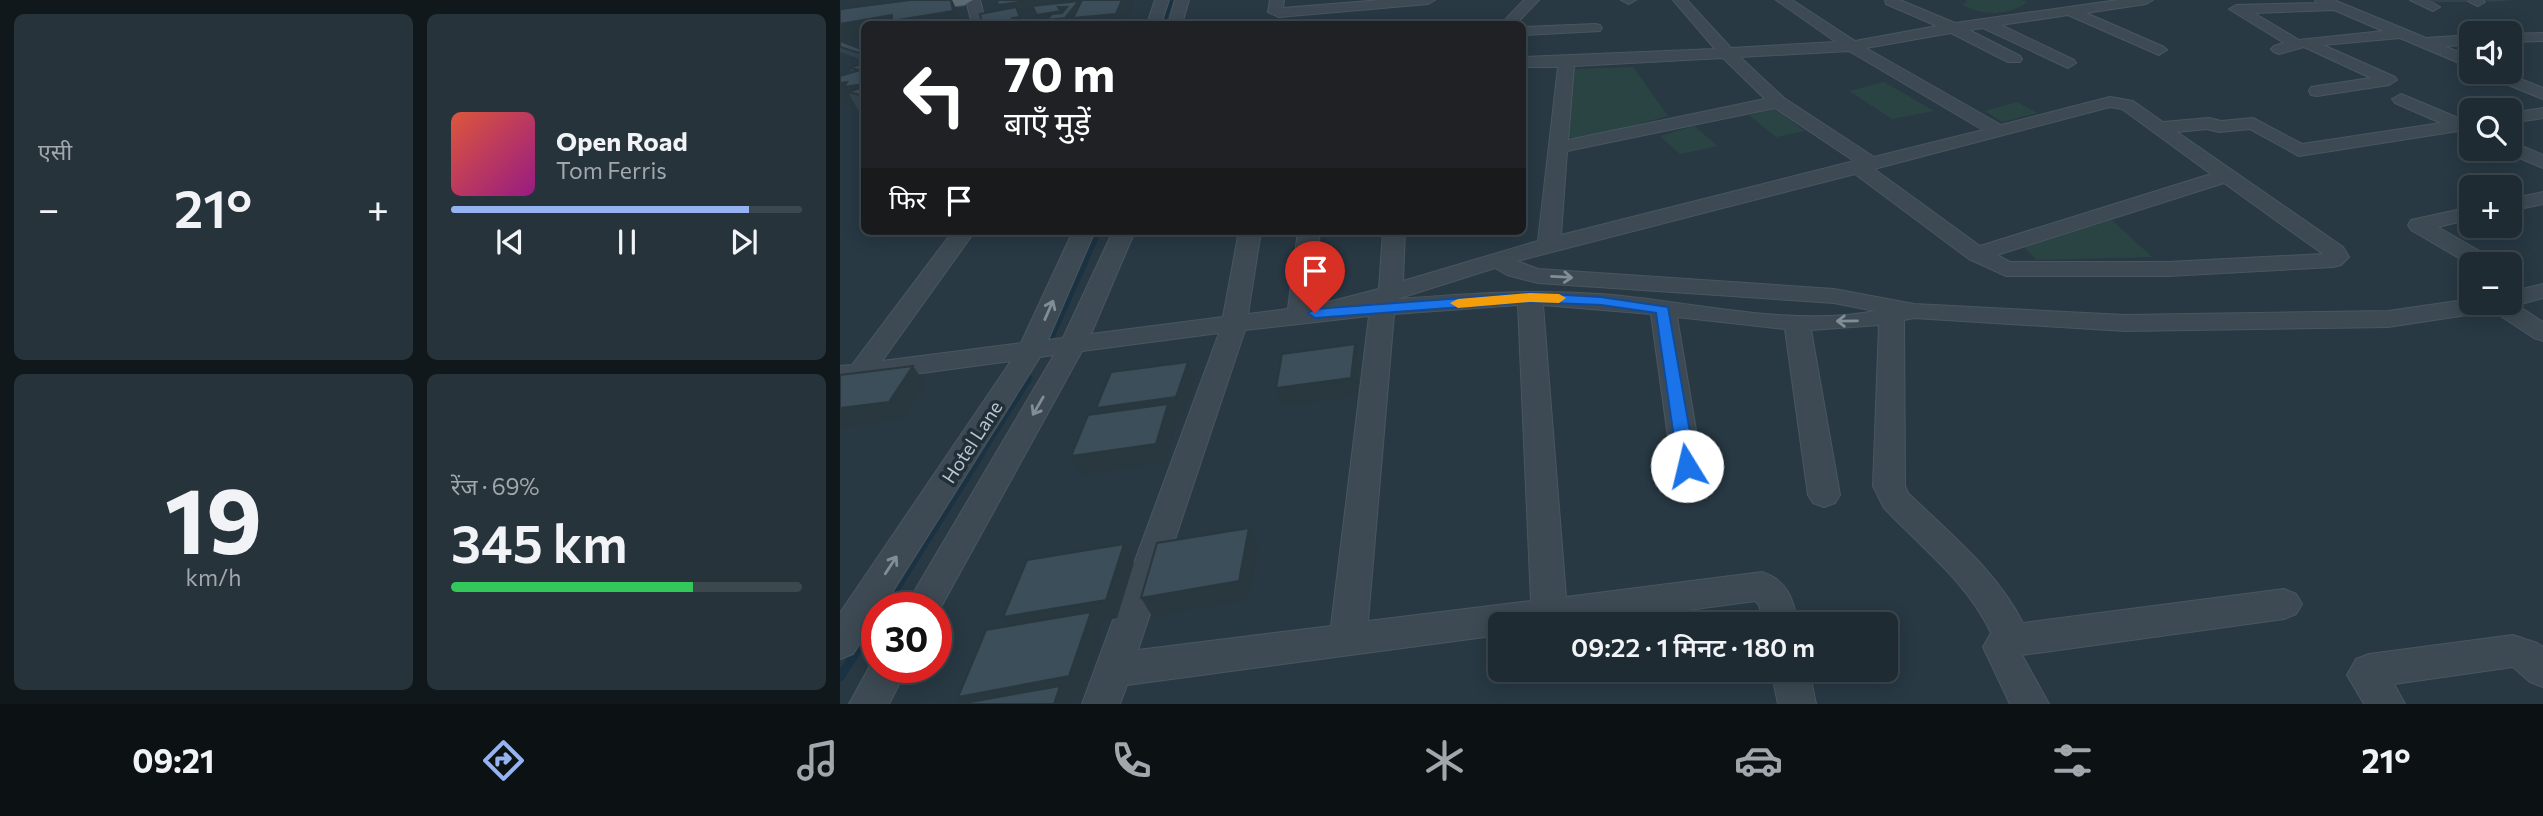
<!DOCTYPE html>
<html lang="hi">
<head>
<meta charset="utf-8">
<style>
  body { margin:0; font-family:Commissioner,"Noto Sans Devanagari",sans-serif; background:#26333b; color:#f1f3f6; height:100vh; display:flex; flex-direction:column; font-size:26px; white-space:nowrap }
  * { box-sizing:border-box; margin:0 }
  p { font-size:23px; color:#a1a7ac }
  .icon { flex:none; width:38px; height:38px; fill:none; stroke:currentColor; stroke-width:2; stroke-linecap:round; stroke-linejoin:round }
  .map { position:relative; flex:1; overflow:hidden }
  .drawer { display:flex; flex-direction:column; gap:14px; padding:14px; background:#10181c; width:840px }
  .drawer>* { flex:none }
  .banner { position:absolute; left:21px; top:21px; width:665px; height:214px; border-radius:10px; box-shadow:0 4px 18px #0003,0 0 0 2px #3c474e; background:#202124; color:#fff; overflow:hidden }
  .tools { position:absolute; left:1619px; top:21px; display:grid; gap:14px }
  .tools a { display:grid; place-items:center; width:63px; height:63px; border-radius:10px; background:#1e2b33; box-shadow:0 4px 18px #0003,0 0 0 2px #3c474e; font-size:35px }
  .speed { position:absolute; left:21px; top:592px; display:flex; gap:14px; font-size:35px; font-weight:700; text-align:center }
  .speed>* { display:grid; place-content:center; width:91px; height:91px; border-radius:50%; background:#1e2b33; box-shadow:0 4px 18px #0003,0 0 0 2px #3c474e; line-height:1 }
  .speed .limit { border:10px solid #d22; background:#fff; color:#111 }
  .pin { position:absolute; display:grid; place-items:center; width:60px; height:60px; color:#fff; margin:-72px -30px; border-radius:50% 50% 50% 0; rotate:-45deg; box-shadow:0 0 7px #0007 }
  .pin .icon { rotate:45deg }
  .me { position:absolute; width:77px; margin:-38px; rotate:351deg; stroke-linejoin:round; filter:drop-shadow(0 0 5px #0008) }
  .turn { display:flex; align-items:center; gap:24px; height:147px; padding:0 28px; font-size:32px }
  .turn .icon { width:91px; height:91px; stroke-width:2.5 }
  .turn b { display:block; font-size:49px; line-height:60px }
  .then { display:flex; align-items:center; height:66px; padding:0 28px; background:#0003; gap:14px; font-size:26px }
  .big { font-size:52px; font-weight:600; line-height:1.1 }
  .drawer .tile { flex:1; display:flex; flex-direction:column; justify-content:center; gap:10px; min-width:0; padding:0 24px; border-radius:10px; background:#26333b }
  .drawer .dial { align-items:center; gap:0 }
  .dial b { font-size:91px; line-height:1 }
  .song { display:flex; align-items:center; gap:21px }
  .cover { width:84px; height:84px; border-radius:10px; background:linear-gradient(135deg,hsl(10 70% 55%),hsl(310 70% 35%)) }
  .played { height:7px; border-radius:4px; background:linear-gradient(90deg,#95b2f1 85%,#3c474e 85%) }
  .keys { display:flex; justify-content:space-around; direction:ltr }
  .heat { display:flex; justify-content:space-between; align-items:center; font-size:38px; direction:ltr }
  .charge { height:10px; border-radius:5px; background:linear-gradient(90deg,#34c759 69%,#3c474e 0) }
  .drawer .tiles { flex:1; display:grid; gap:14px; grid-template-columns:repeat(2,1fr) }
  .trip { position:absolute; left:648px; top:612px; width:410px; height:70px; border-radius:10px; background:#1e2b33; box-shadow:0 4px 18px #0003,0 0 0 2px #3c474e; font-weight:600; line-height:70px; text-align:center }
  .tab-bar { display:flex; height:112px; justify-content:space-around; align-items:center; background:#0c1114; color:#a1a7ac }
  .tab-bar .icon { width:49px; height:49px }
  .tab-bar .active { color:#95b2f1 }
  .tab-bar b { font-size:32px; color:#f1f3f6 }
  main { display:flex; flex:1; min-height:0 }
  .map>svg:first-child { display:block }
</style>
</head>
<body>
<main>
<section class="drawer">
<div class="tiles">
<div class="tile"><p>एसी</p>
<div class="heat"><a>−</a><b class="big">21°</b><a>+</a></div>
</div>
<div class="tile">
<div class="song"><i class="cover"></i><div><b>Open Road</b><p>Tom Ferris</p></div></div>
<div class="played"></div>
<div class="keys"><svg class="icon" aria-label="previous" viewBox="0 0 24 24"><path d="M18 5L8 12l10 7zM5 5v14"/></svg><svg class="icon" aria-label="pause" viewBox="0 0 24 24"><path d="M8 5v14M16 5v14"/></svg><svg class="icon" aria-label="next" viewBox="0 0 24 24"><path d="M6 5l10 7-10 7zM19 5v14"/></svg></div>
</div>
<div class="tile dial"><b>19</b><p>km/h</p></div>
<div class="tile"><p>रेंज · 69%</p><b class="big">345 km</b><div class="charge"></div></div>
</div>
</section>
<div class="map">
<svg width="1703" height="704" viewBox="0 0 1703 704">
  <rect width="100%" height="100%" fill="#283944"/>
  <path fill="#2a4443" d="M1126 0H1182L1187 2C1168 17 1143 15 1122 5L1127 2Z
    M793 67 828 116 741 139 726 136 733 69Z
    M1044 82 1094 111 1052 119 1009 91Z
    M1177 102 1197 113 1162 122 1145 111Z
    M934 109 965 131 936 137 909 115Z
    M854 126 878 146 840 154 820 136Z
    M1272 220 1312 257 1197 260 1184 247Z"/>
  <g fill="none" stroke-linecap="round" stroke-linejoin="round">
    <path stroke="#1b3242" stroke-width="4.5" d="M323 24 331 0"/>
    <path stroke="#1b3242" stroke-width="5" d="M245 263 259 231"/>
    <path stroke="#1b3242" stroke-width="7" d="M210 339 245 261
      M140 455 189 378"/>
    <path stroke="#1b3242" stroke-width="9" d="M44 607 141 453
      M0 677 37 619"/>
    <defs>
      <path id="minor" d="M126 0H140L146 24H132Z
        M315 0H329L321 24H307Z
        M335 0H349L342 24H328Z
        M430 0H444L443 8 541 0H595L588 4 439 17 428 12Z
        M684 0H699L676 24H661Z
        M781 0H796L789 4Z
        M833 0H847L891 48 996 42 936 0H952L1015 41 1097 26 1046 4 1045 0H1060L1115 23 1278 0H1313L1306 4 1246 13 1324 47 1327 50 1319 55 1228 15 1161 25 1234 60 1236 63 1228 68 1143 28 1129 30 1180 56 1182 59 1180 62H1168L1111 33 1026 48 1161 125 1270 97 1293 101 1323 122 1369 118 1381 121 1413 118 1462 144 1601 123 1555 103 1552 99 1561 94 1623 120 1631 119V129L1459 156 1410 129 1379 132 1367 129 1337 132 1503 247 1509 257 1501 265 1493 267 1328 276H1166L1129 259 1015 174 677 261 698 269 994 289 1074 304 1285 315 1548 311 1631 299V303H1670V292L1703 284V298L1677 305 1703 322V341L1694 338 1653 311 1548 327 1285 331 1074 318 1064 320 1065 486 1068 493C1110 534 1156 570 1183 623L1444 589 1456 594 1462 604 1456 614 1444 619 1182 655 1209 704H1170L1143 647 1151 633C1128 583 1081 547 1044 508L1033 486 1039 325 971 330 1000 495 995 503 984 507 973 503 968 495 945 329 837 317 862 466 858 474 847 477 836 474 832 466 811 314 703 305 726 597 922 572C949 581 953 600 959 625H923L919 605 915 601 737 625H660V635L287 685 280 704H242L379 333 242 351 96 616V607H65L214 355 200 357 43 607H37V616L13 654 0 659V613L171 361 0 384V366L12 365 113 231H135L42 361 181 343 233 231H255L208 340 223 338 273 231H295L251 334 383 317 399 231H421L408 314 448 309 458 231H480L473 306 539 289 543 231H565L563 281 698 241 718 67H682V57L875 49ZM1009 51 1143 130 1034 157 944 98 900 57ZM883 58 925 99 728 140 734 66ZM1270 107 1282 109 1371 174 1140 246 1034 169ZM935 108 1014 161 721 235 727 151ZM1384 183 1483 254 1328 262H1170L1157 255ZM655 268 667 275 698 283 994 303 1035 311C950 328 846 300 759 294 691 289 625 294 557 299ZM678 305 691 601 528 621 554 314ZM529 316 491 626 298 650 405 330Z
        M1475 0H1494L1586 38 1631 35V45L1604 46 1631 57V68L1560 38 1483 45 1555 77 1557 80 1549 85 1477 96 1471 95 1469 91 1471 87 1531 78 1464 47 1439 54 1434 52 1431 49 1434 46 1444 43 1389 9 1396 5 1477 3ZM1494 10 1543 31 1459 40 1414 13Z
        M1570 0H1588L1600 7 1593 11Z
        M1626 0H1643L1645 2 1638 6Z
        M755 24 760 25 762 28 760 31 682 35V27Z
        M1703 33V41L1670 42V34Z
        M1642 72H1663L1703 88V99L1644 75Z
        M1703 108V118L1670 123V113Z
        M1670 141 1703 155V168L1663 151 1662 149H1670Z
        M1703 192V204L1670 211V199Z
        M1631 207V219L1598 227 1653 259 1656 264 1631 265 1571 230 1568 225 1571 220Z
        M1673 635 1697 643 1703 647V687L1690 682 1673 667 1554 684 1565 704H1524L1507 675 1516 659 1529 654Z
        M36 655 37 667H68L49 704H9Z
        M931 670H969L976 704H938Z"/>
      <path id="major" d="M83 0H133L124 5 0 21V11Z"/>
    </defs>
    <use href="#minor" stroke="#495660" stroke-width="2"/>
    <use href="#major" stroke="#495660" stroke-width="2"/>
    <use href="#minor" fill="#3d4a53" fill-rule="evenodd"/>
    <use href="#major" fill="#5b6973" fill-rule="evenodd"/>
  </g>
  <path fill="#33434d" d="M1588 0H1628L1627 2H1593Z
    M1645 0H1674L1649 2Z
    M0 9 118 12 24 24V40L6 43 24 50 22 60 0 52Z
    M24 63V114L20 112 13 103 0 105V70H1L4 74 11 72 9 68Z"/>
  <path fill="#29373e" d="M112 0 118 12 121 24H24V40L0 44V24Z
    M194 0H238L232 7 239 1 241 7 227 24H209L207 20 200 21 192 6 195 12 180 15 183 24H150L163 17 158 5Z
    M282 0H295L285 24H235L233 18Z
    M24 51V59L22 60 19 53Z
    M0 70H1L11 86 24 84V96L8 92 16 107H15L13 103 0 105Z
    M515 344 519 362 517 395 442 406 436 388Z
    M348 362 355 379 344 415 334 416 337 422 325 462 241 474 231 456 265 426 256 408Z
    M73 366 85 383 62 419 0 427V408Z
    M409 528 417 546 408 599 312 616 301 598Z
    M284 544 294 563 277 618 257 622 262 631 242 695 228 697 233 704H124L118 697 176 635 163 617Z"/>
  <path fill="#3b4e59" stroke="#29373e" stroke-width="2" d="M70 0H111L113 11 52 21V15L0 24V9Z
    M157 0H194L158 5Z
    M242 0H282L276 14 233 18Z
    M239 1 225 18 207 20 212 14 222 13 227 7H218L221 11 197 15 192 6Z
    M176 7 180 17 172 18 173 21 142 24 140 14Z
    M111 19 112 24H78Z
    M198 21 199 24H178Z
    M0 41 24 50V51L19 53 0 47Z
    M24 63V77H23H24V84L4 87 7 82 0 83V76L20 70 9 68Z
    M24 87V96L8 92Z
    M515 344 511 378 436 388 442 354Z
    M348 362 336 397 256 408 271 372Z
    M73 366 49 402 0 408V375Z
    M328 404 316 444 231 456 248 415Z
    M409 528 399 581 301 598 317 543Z
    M284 544 266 600 163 617 187 560Z
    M251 612 229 676 118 697 146 630Z
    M220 686 214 704H119Z"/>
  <defs><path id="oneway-shaft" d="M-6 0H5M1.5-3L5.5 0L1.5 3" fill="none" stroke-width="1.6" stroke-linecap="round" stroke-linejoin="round" transform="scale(1.75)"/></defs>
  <g stroke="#828e96">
    <use href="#oneway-shaft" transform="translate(722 277) rotate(3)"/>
    <use href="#oneway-shaft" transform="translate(209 310) rotate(-66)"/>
    <use href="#oneway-shaft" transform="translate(1007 321) rotate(179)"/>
    <use href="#oneway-shaft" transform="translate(198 406) rotate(120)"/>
    <use href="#oneway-shaft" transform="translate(51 565) rotate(-57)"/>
  </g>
  <path fill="#1a73e8" stroke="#114b97" stroke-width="2" d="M690 293 761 297 828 307 856 466 853 470H840L838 466 816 313 761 305 690 302 475 318 468 313 475 309Z"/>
  <path fill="#f59e0b" d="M690 293 719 294 726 298 719 303 690 302 618 308 610 303 618 299Z"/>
  <g text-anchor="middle" stroke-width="7" stroke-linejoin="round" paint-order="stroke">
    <g font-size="19" fill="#bac5cd" stroke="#212f39">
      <text transform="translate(132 442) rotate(-57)" y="7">Hotel Lane</text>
    </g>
  </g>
</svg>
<div class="tools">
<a><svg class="icon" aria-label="sound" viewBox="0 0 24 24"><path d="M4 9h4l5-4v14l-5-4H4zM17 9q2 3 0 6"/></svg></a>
<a><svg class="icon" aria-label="search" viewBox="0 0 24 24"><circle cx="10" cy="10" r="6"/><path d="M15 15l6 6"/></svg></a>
<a>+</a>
<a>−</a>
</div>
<div class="speed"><div class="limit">30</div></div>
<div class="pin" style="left:475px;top:313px;background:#d93025"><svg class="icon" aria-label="arrive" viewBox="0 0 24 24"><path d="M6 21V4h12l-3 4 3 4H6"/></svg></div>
<svg class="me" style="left:847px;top:466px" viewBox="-20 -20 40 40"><circle r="19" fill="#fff"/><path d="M0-13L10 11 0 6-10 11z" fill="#1a73e8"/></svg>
<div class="trip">09:22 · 1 मिनट · 180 m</div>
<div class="banner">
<div class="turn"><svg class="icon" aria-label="left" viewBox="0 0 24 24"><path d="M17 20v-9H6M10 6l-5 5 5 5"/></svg><div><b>70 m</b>बाएँ मुड़ें</div></div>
<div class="then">फिर<svg class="icon" aria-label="arrive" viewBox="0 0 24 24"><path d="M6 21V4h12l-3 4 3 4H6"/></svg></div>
</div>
</div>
</main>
<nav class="tab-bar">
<b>09:21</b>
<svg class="icon active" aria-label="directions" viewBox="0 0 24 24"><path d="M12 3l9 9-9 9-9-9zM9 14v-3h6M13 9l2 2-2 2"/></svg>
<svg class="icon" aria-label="music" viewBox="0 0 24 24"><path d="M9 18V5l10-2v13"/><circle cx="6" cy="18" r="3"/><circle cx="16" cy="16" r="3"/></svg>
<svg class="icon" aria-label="phone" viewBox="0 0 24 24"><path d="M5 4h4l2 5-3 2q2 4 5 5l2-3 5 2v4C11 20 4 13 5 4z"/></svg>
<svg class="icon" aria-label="climate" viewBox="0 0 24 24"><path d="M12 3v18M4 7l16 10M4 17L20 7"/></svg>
<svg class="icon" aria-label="car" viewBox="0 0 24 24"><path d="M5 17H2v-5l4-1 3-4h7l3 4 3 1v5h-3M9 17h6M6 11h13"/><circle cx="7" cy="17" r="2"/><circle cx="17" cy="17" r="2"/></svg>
<svg class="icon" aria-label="filters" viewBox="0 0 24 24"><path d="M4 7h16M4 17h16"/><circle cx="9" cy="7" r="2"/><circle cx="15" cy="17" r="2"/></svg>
<b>21°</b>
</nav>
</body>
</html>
